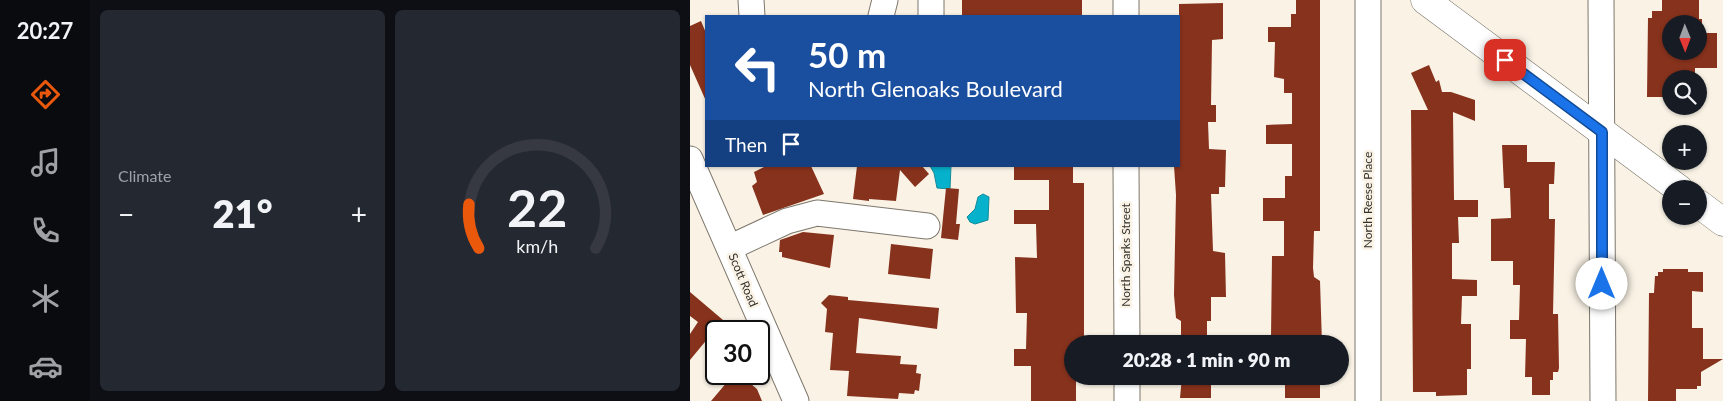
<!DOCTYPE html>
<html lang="en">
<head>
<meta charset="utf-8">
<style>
  body { margin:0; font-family:Lato,sans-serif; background:#242831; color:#f1f3f6; height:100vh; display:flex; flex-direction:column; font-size:19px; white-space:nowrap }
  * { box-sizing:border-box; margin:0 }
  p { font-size:16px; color:#9ea1a6 }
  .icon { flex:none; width:28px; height:28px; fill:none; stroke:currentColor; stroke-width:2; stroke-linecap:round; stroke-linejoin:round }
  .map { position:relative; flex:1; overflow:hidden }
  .sheet { display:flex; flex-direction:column; gap:10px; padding:10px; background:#0d0f14; width:600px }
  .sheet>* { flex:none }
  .top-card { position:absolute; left:15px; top:15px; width:475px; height:152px; border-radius:0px; box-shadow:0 1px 4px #0004; background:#1a4fa0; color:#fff; overflow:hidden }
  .needle { width:32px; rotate:179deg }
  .buttons { position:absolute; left:972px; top:15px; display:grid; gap:10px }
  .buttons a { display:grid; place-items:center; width:45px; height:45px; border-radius:50%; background:#171b24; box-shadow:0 1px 4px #0004; font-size:25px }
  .speed { position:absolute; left:15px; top:320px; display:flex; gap:10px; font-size:25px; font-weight:700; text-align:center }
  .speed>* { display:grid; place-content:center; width:65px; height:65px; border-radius:50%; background:#171b24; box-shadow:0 1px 4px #0004; line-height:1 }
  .speed .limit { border:2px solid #111; border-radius:8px; background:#fff; color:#111 }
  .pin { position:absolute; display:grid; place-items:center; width:42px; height:42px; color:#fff; margin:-21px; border-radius:10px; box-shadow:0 2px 8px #0006 }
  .me { position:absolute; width:55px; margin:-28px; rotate:0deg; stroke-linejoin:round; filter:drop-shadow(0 0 4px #0008) }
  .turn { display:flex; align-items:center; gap:18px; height:105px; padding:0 20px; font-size:22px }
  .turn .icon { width:65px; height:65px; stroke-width:2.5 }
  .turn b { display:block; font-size:35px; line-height:42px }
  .then { display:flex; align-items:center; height:48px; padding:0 20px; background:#0003; gap:10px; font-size:19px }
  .big { font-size:38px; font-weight:800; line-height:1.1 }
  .sheet .widget { flex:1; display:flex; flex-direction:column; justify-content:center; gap:8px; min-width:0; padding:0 18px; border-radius:8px; background:#242831 }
  .sheet .dial { align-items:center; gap:0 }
  .dial svg { height:130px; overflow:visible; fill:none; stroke:#363941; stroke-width:7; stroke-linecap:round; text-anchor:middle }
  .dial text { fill:#f1f3f6; stroke:none }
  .heat { display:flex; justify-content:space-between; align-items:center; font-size:28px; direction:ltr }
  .sheet .tiles { flex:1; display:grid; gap:10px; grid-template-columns:repeat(2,1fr) }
  .trip { position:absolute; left:374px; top:335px; width:285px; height:50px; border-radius:25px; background:#171b24; box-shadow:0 1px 4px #0004; font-weight:800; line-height:50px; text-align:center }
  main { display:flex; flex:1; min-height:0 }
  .dock { display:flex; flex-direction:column; width:90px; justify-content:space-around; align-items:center; background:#090b0e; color:#9ea1a6 }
  .dock .icon { width:35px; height:35px }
  .dock .current { color:#ea580c }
  .dock b { font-size:22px; color:#f1f3f6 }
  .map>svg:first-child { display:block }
</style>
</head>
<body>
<main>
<nav class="dock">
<b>20:27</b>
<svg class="icon current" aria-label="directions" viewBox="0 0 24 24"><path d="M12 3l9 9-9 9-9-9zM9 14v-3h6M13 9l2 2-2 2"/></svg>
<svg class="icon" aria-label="music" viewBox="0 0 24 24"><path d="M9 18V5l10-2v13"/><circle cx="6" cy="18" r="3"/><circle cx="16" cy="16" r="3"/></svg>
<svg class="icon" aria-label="phone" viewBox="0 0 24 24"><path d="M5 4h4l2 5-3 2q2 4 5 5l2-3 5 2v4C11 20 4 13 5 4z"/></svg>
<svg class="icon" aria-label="climate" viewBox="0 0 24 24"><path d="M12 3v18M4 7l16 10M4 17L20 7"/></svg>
<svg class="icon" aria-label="car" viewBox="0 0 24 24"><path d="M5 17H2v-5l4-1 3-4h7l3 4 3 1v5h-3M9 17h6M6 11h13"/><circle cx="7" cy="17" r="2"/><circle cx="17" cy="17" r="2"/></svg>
</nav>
<section class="sheet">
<div class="tiles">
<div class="widget"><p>Climate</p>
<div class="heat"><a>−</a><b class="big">21°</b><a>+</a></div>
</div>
<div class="widget dial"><svg viewBox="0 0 100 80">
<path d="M14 69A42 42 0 1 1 86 69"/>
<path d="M14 69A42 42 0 0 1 8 42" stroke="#ea580c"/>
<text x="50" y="56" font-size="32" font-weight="700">22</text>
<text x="50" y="72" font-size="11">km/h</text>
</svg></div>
</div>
</section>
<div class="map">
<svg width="1033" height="401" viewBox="0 0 1033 401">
  <rect width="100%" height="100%" fill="#f9f2e5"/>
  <path fill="#06b1cb" stroke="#148b9b" d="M240 166H261L260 189 247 188 244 173Z
    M293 194 299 197 298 220 285 224 280 222 277 217 285 209 288 197Z"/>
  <path fill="#87321c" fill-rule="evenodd" d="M272 0H392V16H272Z
    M606 0H630V231H624L623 268 624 277 630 281 632 344H594V336H581L582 256H594V221H573V198H595V176H602V144H576V125L602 124V93H594V79L584 77 585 42H578V27H601V14H606Z
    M972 0H1009V19H1012V33H1027V68H1005V79H981V97H957L958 18H962V11H972ZM981 24H1009V51H981Z
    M533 3V39L522 40 521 105H526V122H518L519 149 536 150 535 187H529V194H521L523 251 535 253 536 297H521V321H517V344H491V321L486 318 484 295 486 195 484 166H489V4Z
    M11 21 16 33V101L0 65V26Z
    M739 65 746 82 749 80 752 92H761L785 100V121L763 112 764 200H788V217H768L769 243H762V279L787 280V296H772L771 324H781V369H777V395L746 396V392H723L721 110H738L721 73Z
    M812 145H837V162H865L864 184H859V219H865L863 314H868L869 368 868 372H863V380H860V395H842V377H835L836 339H820V320H829L830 285H823V261H801V219L821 218 820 188H814Z
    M76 166H121L134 194 73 215 62 186 67 182 64 172Z
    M167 166H232L239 174 225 187 210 170 206 201 179 199V201L163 199Z
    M324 166H383V183H394V343L382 344V376H386V401H341V366H324V349H336L337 313H326L325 257 347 258 346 224H324V210H359V180H324Z
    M256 188 269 189 266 224H270L268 240 251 238Z
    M113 232 144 235 140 268 92 257V252H89L90 240Z
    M201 244 243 249 240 279 198 274Z
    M973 269H998V272H1013V292L1002 291V328H1013V359H1033L1011 372V386H1007V389H986V401H958L959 293H964L965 276H968V272H973Z
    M0 292 33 320 0 360V334L8 322 0 316Z
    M139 295 158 297V300L249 308 247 329 169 318 166 353 211 356 210 364 227 365 226 373 231 374 229 391 225 390 224 394 209 393 208 399 157 396 159 371 140 370 143 333 135 332 137 309 131 303Z
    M44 374H49L67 389 72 401H21Z
    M492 376H521V398H490Z
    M595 376H627V381H630V398H595Z"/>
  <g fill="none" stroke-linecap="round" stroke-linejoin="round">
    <defs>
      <path id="minor" d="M61 0 62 16
        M436 0V16
        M911 0 913 401
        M191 16 195 0
        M241 16V0
        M0 159 106 401
        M436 166 437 344
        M39 248 97 221 127 213 237 226
        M437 376V401
        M678 401V0"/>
      <path id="major" d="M735 0 989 189
        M1009 204 1033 222"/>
    </defs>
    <use href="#minor" stroke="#7d776c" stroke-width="27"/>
    <use href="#major" stroke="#7d776c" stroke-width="29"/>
    <use href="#minor" stroke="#fff" stroke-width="25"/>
    <use href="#major" stroke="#fff" stroke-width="28"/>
  </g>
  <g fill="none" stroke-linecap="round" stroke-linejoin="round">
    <defs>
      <path id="route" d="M815 60 912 132V284"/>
    </defs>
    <use href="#route" stroke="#114b97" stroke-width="12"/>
    <use href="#route" stroke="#1a73e8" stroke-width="9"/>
  </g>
  <g text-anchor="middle" stroke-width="5" stroke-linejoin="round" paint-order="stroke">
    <g font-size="12" fill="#34312c" stroke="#f9f2e5">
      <text transform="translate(678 200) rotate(-90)" y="4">North Reese Place</text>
      <text transform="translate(436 255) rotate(-90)" y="4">North Sparks Street</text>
      <text transform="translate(53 280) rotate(67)" y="4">Scott Road</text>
    </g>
  </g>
</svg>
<div class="buttons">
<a><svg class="needle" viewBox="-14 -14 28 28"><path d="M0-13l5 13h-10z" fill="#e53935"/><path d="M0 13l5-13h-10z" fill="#9ea1a6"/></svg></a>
<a><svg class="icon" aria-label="search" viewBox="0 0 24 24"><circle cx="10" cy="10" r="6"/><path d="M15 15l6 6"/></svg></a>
<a>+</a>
<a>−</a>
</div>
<div class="speed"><div class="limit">30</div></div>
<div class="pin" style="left:815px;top:60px;background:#d93025"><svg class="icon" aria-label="arrive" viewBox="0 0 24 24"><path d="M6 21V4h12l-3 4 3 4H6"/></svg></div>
<svg class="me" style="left:912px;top:284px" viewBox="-20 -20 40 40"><circle r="19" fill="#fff"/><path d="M0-13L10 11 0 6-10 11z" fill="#1a73e8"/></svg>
<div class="trip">20:28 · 1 min · 90 m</div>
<div class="top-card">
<div class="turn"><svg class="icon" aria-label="left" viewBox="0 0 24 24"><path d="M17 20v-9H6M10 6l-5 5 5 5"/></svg><div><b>50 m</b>North Glenoaks Boulevard</div></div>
<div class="then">Then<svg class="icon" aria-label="arrive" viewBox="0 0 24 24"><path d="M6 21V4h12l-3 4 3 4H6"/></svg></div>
</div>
</div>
</main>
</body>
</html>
